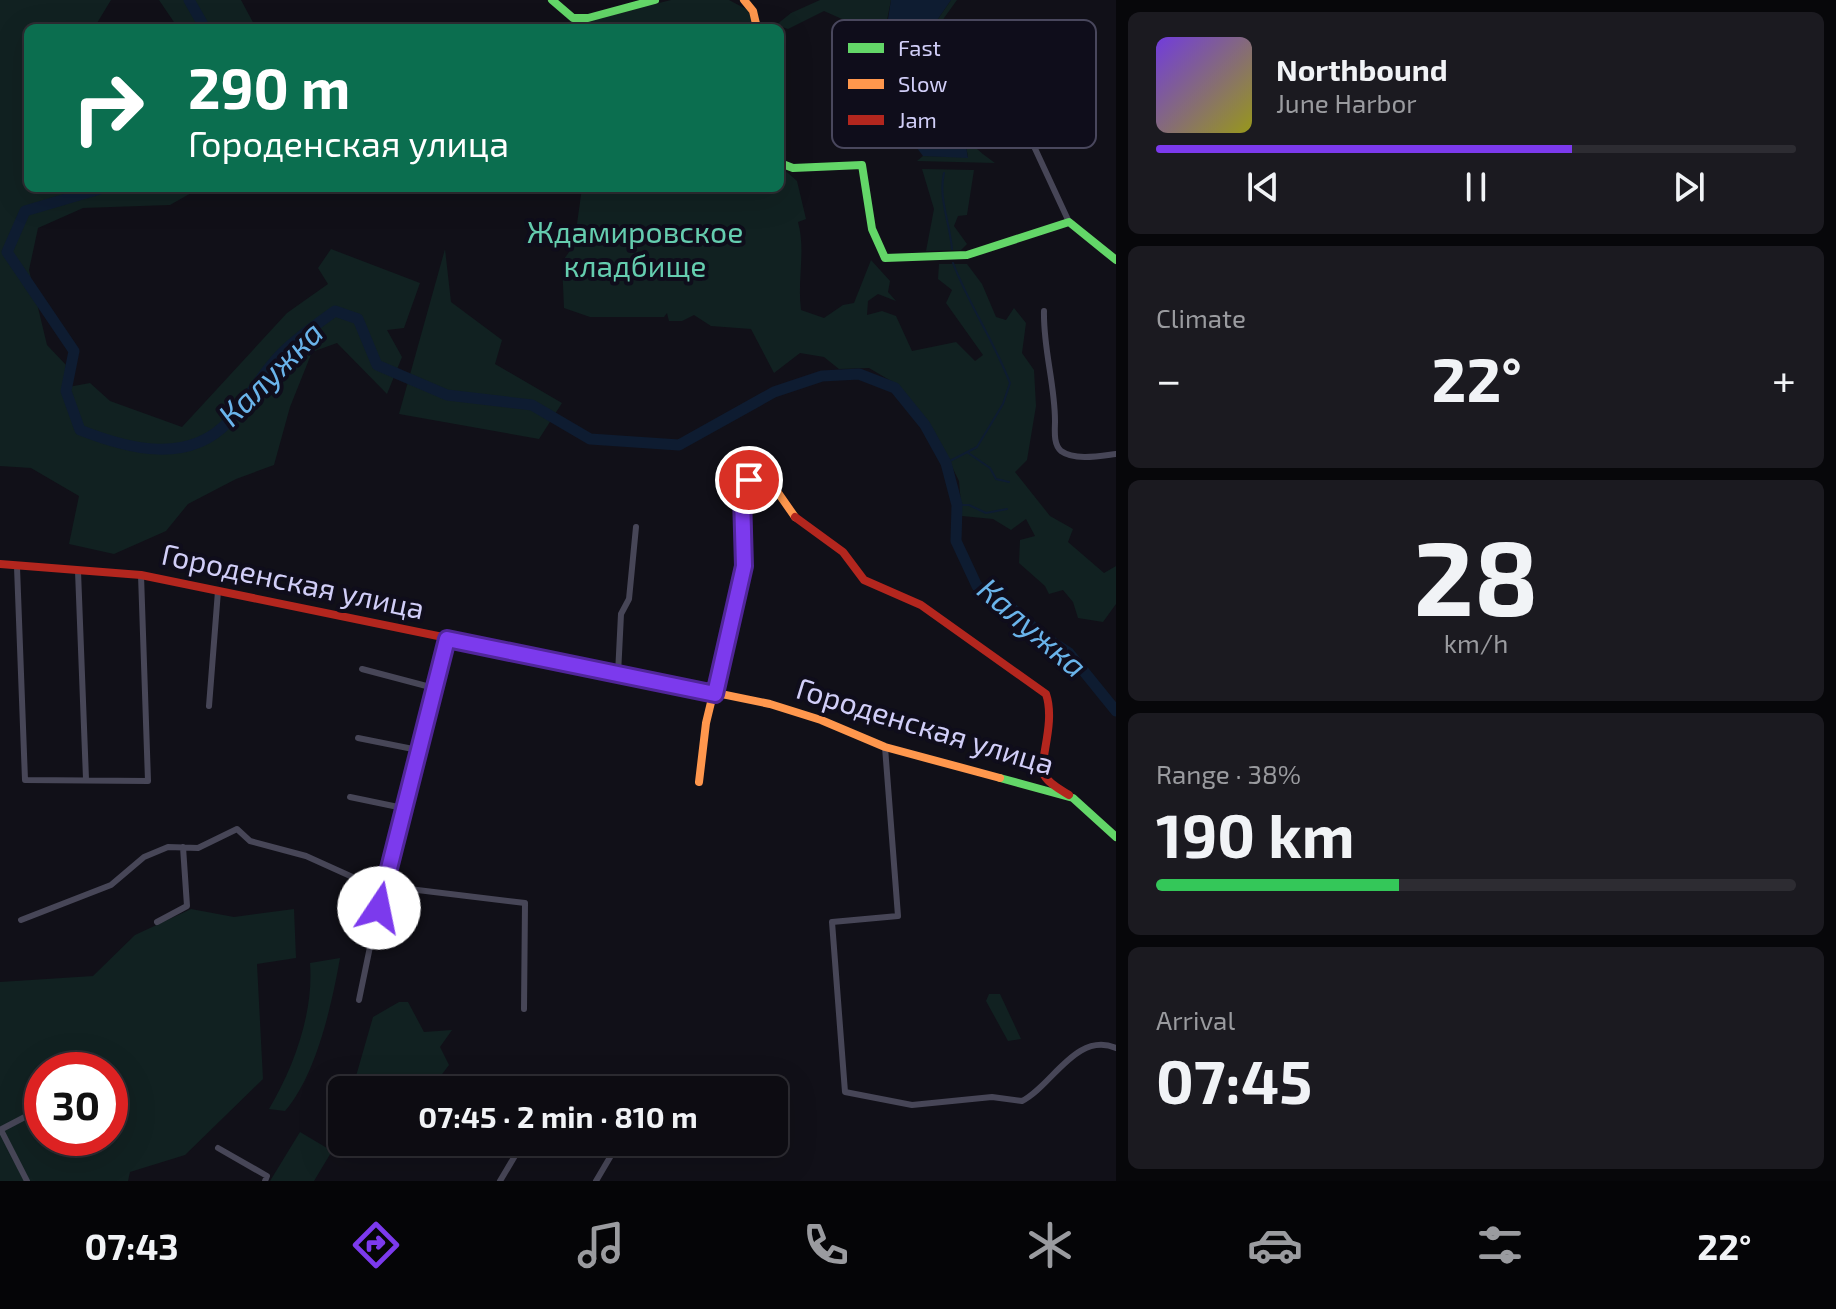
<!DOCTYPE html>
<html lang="en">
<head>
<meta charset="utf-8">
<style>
  body { margin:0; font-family:"Exo 2",sans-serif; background:#1b1a20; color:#f1f3f6; height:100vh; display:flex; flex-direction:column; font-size:30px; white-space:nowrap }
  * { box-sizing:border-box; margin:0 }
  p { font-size:26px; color:#9a9b9f }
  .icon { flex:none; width:44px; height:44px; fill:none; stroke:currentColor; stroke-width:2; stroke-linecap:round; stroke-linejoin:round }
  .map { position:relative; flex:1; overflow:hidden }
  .side { display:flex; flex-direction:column; gap:12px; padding:12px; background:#07070a; width:720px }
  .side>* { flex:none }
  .top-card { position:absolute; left:24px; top:24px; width:760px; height:168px; border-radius:12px; box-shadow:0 8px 32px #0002,0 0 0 2px #2d2c32; background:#0b6e4f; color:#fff; overflow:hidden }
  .speed { position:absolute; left:24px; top:1052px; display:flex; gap:16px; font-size:40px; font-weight:700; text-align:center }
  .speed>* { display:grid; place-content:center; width:104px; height:104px; border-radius:50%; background:#0d0c12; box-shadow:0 8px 32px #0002,0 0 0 2px #2d2c32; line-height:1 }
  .speed .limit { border:12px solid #d22; background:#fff; color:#111 }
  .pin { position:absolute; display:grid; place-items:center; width:68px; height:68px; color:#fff; margin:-34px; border:4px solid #fff; border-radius:50%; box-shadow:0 2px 8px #0007 }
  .me { position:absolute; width:88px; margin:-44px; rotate:11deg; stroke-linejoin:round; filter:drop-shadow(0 0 6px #0008) }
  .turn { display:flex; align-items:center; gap:28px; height:168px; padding:0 32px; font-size:36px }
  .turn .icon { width:104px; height:104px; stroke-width:2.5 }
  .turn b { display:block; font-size:56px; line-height:68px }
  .big { font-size:60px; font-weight:700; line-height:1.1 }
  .side .widget { flex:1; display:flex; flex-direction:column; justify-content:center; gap:12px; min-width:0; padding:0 28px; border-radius:12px; background:#1b1a20 }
  .side .dial { align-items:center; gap:0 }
  .dial b { font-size:104px; line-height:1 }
  .song { display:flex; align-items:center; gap:24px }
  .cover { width:96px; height:96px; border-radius:12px; background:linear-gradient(135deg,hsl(260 70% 55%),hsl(60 70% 35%)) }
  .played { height:8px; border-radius:4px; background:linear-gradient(90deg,#7c3aed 65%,#2d2c32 65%) }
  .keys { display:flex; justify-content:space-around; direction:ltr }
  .heat { display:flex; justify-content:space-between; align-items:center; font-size:44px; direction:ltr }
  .charge { height:12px; border-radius:6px; background:linear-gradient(90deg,#34c759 38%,#2d2c32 0) }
  .trip { position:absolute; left:328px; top:1076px; width:460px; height:80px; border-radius:12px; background:#0d0c12; box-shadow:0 8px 32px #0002,0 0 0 2px #2d2c32; font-weight:700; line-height:80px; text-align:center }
  .tabs { display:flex; height:128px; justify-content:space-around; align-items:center; background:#050507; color:#9a9b9f }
  .tabs .icon { width:56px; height:56px }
  .tabs .current { color:#7c3aed }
  .tabs b { font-size:36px; color:#f1f3f6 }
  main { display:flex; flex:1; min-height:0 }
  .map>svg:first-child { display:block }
</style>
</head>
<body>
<main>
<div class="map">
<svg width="1116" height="1181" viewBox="0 0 1116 1181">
  <rect width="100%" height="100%" fill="#111018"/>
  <path fill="#112121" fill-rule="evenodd" d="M0 0H111L94 28H28V116L23 123 28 188H200L170 205 83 208 38 228 29 270 47 345 66 365 63 388 90 383 110 401 182 427 287 313 328 284 318 268 331 249 420 283 404 328 387 330 402 357 387 394 337 343 312 352 290 407 274 465 236 479 188 504 166 531 114 554 69 544 79 496 31 468 0 466Z
    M159 0H241L256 28H178Z
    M671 0H729L748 10 754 28H579L580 23Z
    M820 0H891L880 56 873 58 865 38 874 27 871 21 851 23 824 11 788 29 776 25 791 13Z
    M951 0H957L939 25C943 61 946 51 962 78 967 85 968 92 974 100 967 140 961 138 995 163L917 161 923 156 968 157C964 136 967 115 954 97L956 81 939 56 933 26Z
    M780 166 797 181 806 219 798 222C806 251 797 279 801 310L824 318 843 305 854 303 871 260 890 281 888 292 896 301 878 294 868 301 867 315 882 311 896 316 912 351 956 342 975 361 983 355 946 303 952 290 938 279 939 264H967L982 284 996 317 1006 320 1014 308 1026 323 1022 353 1034 370 1036 406 1027 460 1015 472 1050 516 1073 529 1068 542 1104 573 1116 566V604L1103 622 1078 618 1073 602 1063 590 1049 594 1045 586 1019 563 1020 540 1035 536 1026 519 1011 530 993 519 962 516 959 481 937 436 898 385 869 368 839 369 824 357 800 353 774 373 751 329 711 326 694 315 682 321H669L667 313 664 317H590L564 308 562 262 574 245 582 188H780Z
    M922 169 974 170 967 215 958 216 954 226 967 244 961 250 926 251 934 209Z
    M445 249 451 302 502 340 495 364 562 403 539 439 399 414Z
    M191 909 234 917 294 909 296 958 257 964 263 1079 185 1155 130 1172 128 1181H0V982L93 976 135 935ZM42 1070H110V1138H42Z
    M340 958C332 1004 316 1076 285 1111L269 1109C294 1067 314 1012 310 963Z
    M989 994H1000L1021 1039 1008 1041 986 1001Z
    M399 1002H408L424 1032 452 1030 440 1047 449 1065 430 1090H352L373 1017Z
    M300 1132 332 1151 314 1181H270Z"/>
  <path fill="#0e1c31" d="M891 0H951L933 26 939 56 956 81 955 97C967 115 964 136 968 158L923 156 917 148 921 140 917 132 921 121 913 105H907L908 90 883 51Z"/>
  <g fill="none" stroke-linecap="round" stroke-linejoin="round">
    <path stroke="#0e1c31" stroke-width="2" d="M944 173C938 198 950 223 952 249
      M967 452 990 468 996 479 1009 482
      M946 463 977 447 1003 404 1010 383C994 341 969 305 953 263
      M957 505H969L986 513 1007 509"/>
    <path stroke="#0e1c31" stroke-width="11" d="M189 0 205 28
      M103 188 25 211 7 252 74 351 66 391 80 430C128 449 189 465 229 421 248 400 262 373 282 353 298 337 317 324 335 311L358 319 377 365 447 395 532 405 590 439 679 445 774 392 822 376 859 374 895 388 925 425 946 463 957 505 956 541 977 586 1005 602 1044 637 1069 653 1116 711"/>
    <path stroke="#474657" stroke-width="6" d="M1019 114 1069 222
      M1044 311C1043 348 1055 384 1055 421 1055 430 1053 444 1061 451 1075 461 1100 456 1116 454
      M17 567 25 780 148 781 141 575
      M78 571 86 779
      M362 669 434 688
      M618 674 621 614 629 599 636 527
      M209 706 218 591
      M358 738 418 750
      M885 747 898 916 832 922 845 1092 912 1105 992 1097 1022 1101C1052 1086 1076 1031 1116 1048
      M350 797 403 808
      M21 920 111 885 144 857 168 847 198 848 237 829 250 841 306 856 368 884 525 903 524 1009
      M157 922 187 906 183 847
      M359 1000 383 884 447 639
      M0 1130 42 1108
      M1 1130 27 1181
      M218 1148 267 1176 265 1181
      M500 1181 522 1144
      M596 1181 619 1142"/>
    <path stroke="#63d668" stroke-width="8" d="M552 0 573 18H588L655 0
      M780 163 793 168 862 165 872 229 885 258 967 255 1069 222 1116 260
      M1000 778 1073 798 1116 837"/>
    <path stroke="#ff974d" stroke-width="8" d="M744 0 753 11 757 28
      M472 643 770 704 821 720 885 747 1000 778
      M699 782 706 723 744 566 743 486 753 479 772 484 795 517"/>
    <path stroke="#b3261e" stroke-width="8" d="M795 517 843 552 864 580 921 605 1046 694C1056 723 1038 763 1044 775 1049 784 1061 790 1069 795
      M0 564 141 575 472 643"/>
  </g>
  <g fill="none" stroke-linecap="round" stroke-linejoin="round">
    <defs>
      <path id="route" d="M379 908 447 639 715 694 744 566 742 496 743 486 749 480"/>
    </defs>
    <use href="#route" stroke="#51269a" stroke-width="20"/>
    <use href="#route" stroke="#7c3aed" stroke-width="14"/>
  </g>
  <g text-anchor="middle" stroke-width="8" stroke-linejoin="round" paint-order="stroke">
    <g font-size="30" fill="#65cdaf" stroke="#0f0d1b">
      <text x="635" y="243">Ждамировское<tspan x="635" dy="34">кладбище</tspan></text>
    </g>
    <g font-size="30" fill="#d1cef8" stroke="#0f0d1b">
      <text transform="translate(293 582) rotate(12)" y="10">Городенская улица</text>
      <text transform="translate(925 727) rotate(17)" y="10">Городенская улица</text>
    </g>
    <g font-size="32" font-style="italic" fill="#6ab4eb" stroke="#0f0d1b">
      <text transform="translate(271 374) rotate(-45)" y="11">Калужка</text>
      <text transform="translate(1032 628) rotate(41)" y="11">Калужка</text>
    </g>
  </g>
  <rect x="832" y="20" width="264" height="128" rx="12" fill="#0f0d1b" stroke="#49475d" stroke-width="2"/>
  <rect x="848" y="43" width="36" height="10" fill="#63d668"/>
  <rect x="848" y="79" width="36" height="10" fill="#ff974d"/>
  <rect x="848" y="115" width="36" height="10" fill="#b3261e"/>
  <g font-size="22" fill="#d1cef8">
    <text x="898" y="56">Fast</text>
    <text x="898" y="92">Slow</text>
    <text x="898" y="128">Jam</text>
  </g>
</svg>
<div class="speed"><div class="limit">30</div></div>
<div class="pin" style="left:749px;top:480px;background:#d93025"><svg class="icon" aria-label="arrive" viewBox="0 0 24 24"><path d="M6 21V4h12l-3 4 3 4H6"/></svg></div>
<svg class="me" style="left:379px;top:908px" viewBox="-20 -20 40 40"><circle r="19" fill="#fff"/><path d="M0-13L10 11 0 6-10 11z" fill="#7c3aed"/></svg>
<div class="trip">07:45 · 2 min · 810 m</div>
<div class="top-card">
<div class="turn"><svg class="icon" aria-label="right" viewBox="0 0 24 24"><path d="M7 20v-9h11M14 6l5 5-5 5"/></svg><div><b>290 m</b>Городенская улица</div></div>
</div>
</div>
<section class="side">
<div class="widget">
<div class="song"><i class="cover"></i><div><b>Northbound</b><p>June Harbor</p></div></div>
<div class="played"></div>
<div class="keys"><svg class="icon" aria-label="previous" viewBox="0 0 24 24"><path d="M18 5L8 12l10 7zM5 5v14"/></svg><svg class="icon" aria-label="pause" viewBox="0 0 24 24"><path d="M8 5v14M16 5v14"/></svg><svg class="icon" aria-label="next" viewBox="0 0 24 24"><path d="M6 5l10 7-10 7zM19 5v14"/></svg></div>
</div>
<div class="widget"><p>Climate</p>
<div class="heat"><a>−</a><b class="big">22°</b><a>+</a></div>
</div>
<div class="widget dial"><b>28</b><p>km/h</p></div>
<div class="widget"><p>Range · 38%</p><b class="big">190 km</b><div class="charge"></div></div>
<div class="widget"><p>Arrival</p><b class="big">07:45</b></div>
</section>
</main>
<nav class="tabs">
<b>07:43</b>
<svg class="icon current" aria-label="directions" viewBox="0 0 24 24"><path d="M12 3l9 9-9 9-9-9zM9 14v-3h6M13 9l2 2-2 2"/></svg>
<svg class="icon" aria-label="music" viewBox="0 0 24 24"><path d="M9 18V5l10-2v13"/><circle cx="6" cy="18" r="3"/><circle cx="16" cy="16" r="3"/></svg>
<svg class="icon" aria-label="phone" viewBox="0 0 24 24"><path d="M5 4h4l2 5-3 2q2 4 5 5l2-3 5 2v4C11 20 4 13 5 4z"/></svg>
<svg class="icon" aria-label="climate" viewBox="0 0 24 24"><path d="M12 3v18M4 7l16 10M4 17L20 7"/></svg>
<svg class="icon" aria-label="car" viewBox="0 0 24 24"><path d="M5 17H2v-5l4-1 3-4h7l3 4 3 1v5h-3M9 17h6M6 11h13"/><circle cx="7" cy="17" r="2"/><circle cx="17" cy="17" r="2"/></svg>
<svg class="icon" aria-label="filters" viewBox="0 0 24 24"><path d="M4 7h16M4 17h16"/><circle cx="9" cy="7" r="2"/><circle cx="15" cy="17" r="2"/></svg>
<b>22°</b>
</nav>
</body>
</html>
